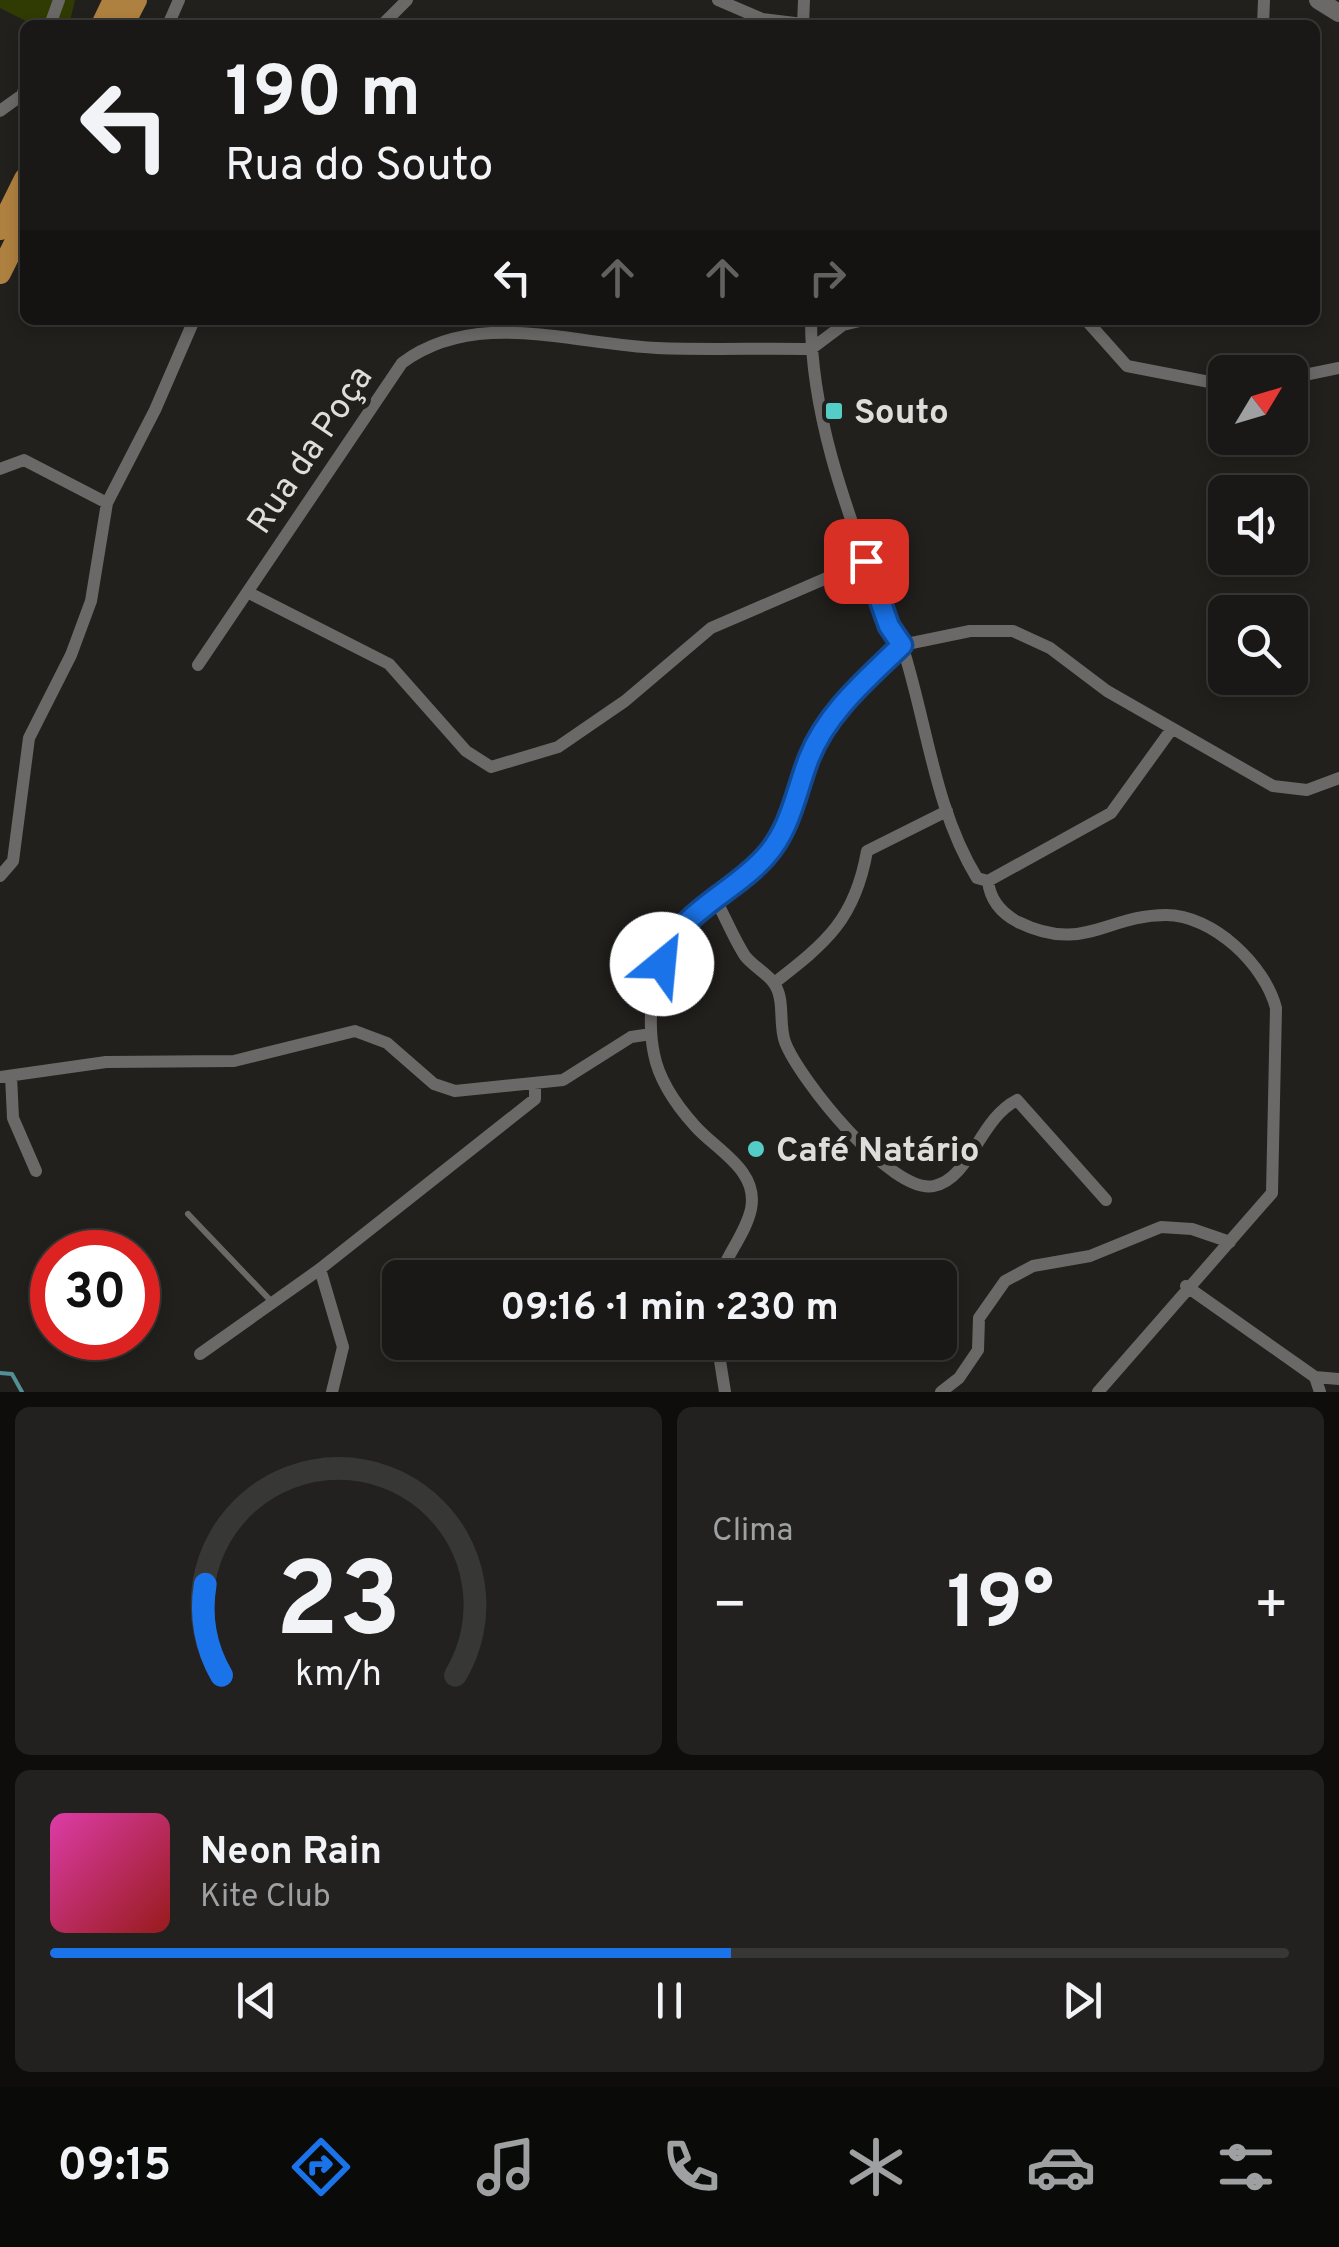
<!DOCTYPE html>
<html lang="pt">
<head>
<meta charset="utf-8">
<style>
  body { margin:0; font-family:Overpass,sans-serif; background:#22211f; color:#f1f3f6; height:100vh; display:flex; flex-direction:column; font-size:38px; white-space:nowrap }
  * { box-sizing:border-box; margin:0 }
  p { font-size:32px; color:#9fa0a1 }
  .icon { flex:none; width:55px; height:55px; fill:none; stroke:currentColor; stroke-width:2; stroke-linecap:round; stroke-linejoin:round }
  .map { position:relative; height:1392px; overflow:hidden }
  .details { display:flex; flex-direction:column; gap:15px; padding:15px; background:#0e0d0c; flex:1 }
  .details>* { flex:none }
  .guide { position:absolute; left:20px; top:20px; width:1300px; height:305px; border-radius:15px; box-shadow:0 5px 15px #0003,0 0 0 2px #373735; background:#191816; color:#f1f3f6; overflow:hidden }
  .needle { width:65px; rotate:52deg }
  .fabs { position:absolute; left:1208px; top:355px; display:grid; gap:20px }
  .fabs a { display:grid; place-items:center; width:100px; height:100px; border-radius:15px; background:#191816; box-shadow:0 5px 15px #0003,0 0 0 2px #373735; font-size:50px }
  .speed { position:absolute; left:30px; top:1230px; display:flex; gap:20px; font-size:50px; font-weight:700; text-align:center }
  .speed>* { display:grid; place-content:center; width:130px; height:130px; border-radius:50%; background:#191816; box-shadow:0 5px 15px #0003,0 0 0 2px #373735; line-height:1 }
  .speed .limit { border:15px solid #d22; background:#fff; color:#111 }
  .pin { position:absolute; display:grid; place-items:center; width:85px; height:85px; color:#fff; margin:-42px; border-radius:20px; box-shadow:0 5px 15px #0006 }
  .me { position:absolute; width:110px; margin:-55px; rotate:28deg; stroke-linejoin:round; filter:drop-shadow(0 0 8px #0008) }
  .turn { display:flex; align-items:center; gap:35px; height:210px; padding:0 40px; font-size:45px }
  .turn .icon { width:130px; height:130px; stroke-width:2.5 }
  .turn b { display:block; font-size:70px; line-height:85px }
  .lanes { display:flex; align-items:center; height:95px; padding:0 40px; background:#0003; justify-content:center; gap:50px; direction:ltr }
  .lanes .off { opacity:.35 }
  .big { font-size:75px; font-weight:700; line-height:1.1 }
  .details .tile { flex:1; display:flex; flex-direction:column; justify-content:center; gap:15px; min-width:0; padding:0 35px; border-radius:15px; background:#22211f }
  .details .dial { align-items:center; gap:0 }
  .dial svg { height:260px; overflow:visible; fill:none; stroke:#373735; stroke-width:7; stroke-linecap:round; text-anchor:middle }
  .dial text { fill:#f1f3f6; stroke:none }
  .song { display:flex; align-items:center; gap:30px }
  .cover { width:120px; height:120px; border-radius:15px; background:linear-gradient(135deg,hsl(320 70% 55%),hsl(0 70% 35%)) }
  .played { height:10px; border-radius:5px; background:linear-gradient(90deg,#1a73e8 55%,#373735 55%) }
  .keys { display:flex; justify-content:space-around; direction:ltr }
  .heat { display:flex; justify-content:space-between; align-items:center; font-size:55px; direction:ltr }
  .details .tiles { flex:1; display:grid; gap:15px; grid-template-columns:1fr 1fr }
  .tile:last-child { grid-column:span 2 }
  .trip { position:absolute; left:382px; top:1260px; width:575px; height:100px; border-radius:15px; background:#191816; box-shadow:0 5px 15px #0003,0 0 0 2px #373735; font-weight:700; line-height:100px; text-align:center }
  .tabs { display:flex; height:160px; justify-content:space-around; align-items:center; background:#0a0a09; color:#9fa0a1 }
  .tabs .icon { width:70px; height:70px }
  .tabs .selected { color:#1a73e8 }
  .tabs b { font-size:45px; color:#f1f3f6 }
  .map>svg:first-child { display:block }
</style>
</head>
<body>
<div class="map">
<svg width="1339" height="1392" viewBox="0 0 1339 1392">
  <rect width="100%" height="100%" fill="#21201d"/>
  <path fill="#303b03" d="M0 0H75L69 25H34L0 8Z"/>
  <g fill="none" stroke-linecap="round" stroke-linejoin="round">
    <path stroke="#539095" stroke-width="4" d="M0 1373 12 1374 22 1392"/>
    <path stroke="#6b6967" stroke-width="6" d="M188 1214 271 1301"/>
    <path stroke="#6b6967" stroke-width="12" d="M718 0 762 19 803 24
      M50 25 59 0
      M168 25 179 0
      M382 25 407 0
      M803 25 804 0
      M1263 25 1264 0
      M0 111 22 95 25 87
      M811 320C811 425 854 528 889 626L902 645C927 722 934 808 977 878L988 881
      M1086 320 1127 366 1225 385
      M811 349 843 325 864 320
      M1290 378 1339 368
      M0 469 24 460 107 503
      M249 593 389 664 466 751 491 767 558 747 625 701 711 628 866 561
      M902 645 970 631H1013L1050 648 1107 691 1273 786 1307 790 1339 778
      M198 665 402 363C476 308 571 344 657 348 708 350 760 348 811 349
      M0 876 13 861 29 738 71 655 91 601 107 503 155 410 194 320
      M988 881C990 899 1001 913 1018 922 1083 954 1106 915 1166 915 1213 915 1265 965 1276 1008L1272 1193 1098 1392
      M988 881 1111 813 1171 730
      M717 902C726 919 734 939 745 956 753 966 765 972 773 982 786 999 778 1023 785 1042 799 1079 892 1195 934 1186 971 1178 979 1119 1017 1100L1106 1200
      M774 983C827 942 855 919 867 851L947 811
      M11 1076 13 1118 36 1171
      M0 1077 106 1062 234 1061 355 1031 387 1043 434 1084 455 1091 563 1080 631 1037 651 1034
      M320 1269 343 1347 332 1392
      M719 1278C727 1254 746 1233 751 1209 759 1170 716 1150 695 1126 677 1106 659 1080 654 1054 647 1021 652 972 668 942 688 906 744 888 770 852 791 822 795 788 810 755 830 711 868 678 902 645
      M1186 1286 1315 1377 1339 1379
      M717 1342 725 1392
      M200 1354 320 1269 535 1099V1085
      M1315 1377 1320 1392
      M941 1392 959 1378 978 1350 979 1318 1005 1281 1033 1266 1090 1256 1161 1227 1192 1229 1230 1242"/>
    <path stroke="#6b6967" stroke-width="18" d="M1318 0 1339 13"/>
    <path stroke="#af8140" stroke-width="22" d="M102 25 114 0
      M123 25 136 0
      M0 229 25 179
      M0 273 25 223"/>
  </g>
  <g fill="none" stroke-linecap="round" stroke-linejoin="round">
    <defs>
      <path id="route" d="M662 964C676 912 732 895 766 856 791 828 796 791 809 758 827 712 868 678 902 645L889 626 866 561"/>
    </defs>
    <use href="#route" stroke="#114b97" stroke-width="25"/>
    <use href="#route" stroke="#1a73e8" stroke-width="18"/>
  </g>
  <g fill="#54cdc7" stroke="#21201d" stroke-width="4">
    <rect x="824" y="401" width="20" height="20" rx="5"/>
    <circle cx="756" cy="1149" r="10"/>
  </g>
  <g text-anchor="middle" stroke-width="10" stroke-linejoin="round" paint-order="stroke">
    <g font-size="35" font-weight="bold" fill="#dedddb" stroke="#21201d" text-anchor="start">
      <text x="854" y="423">Souto</text>
      <text x="776" y="1161">Café Natário</text>
    </g>
    <g font-size="35" fill="#dedddb" stroke="#21201d">
      <text transform="translate(309 449) rotate(-56)" y="12">Rua da Poça</text>
    </g>
  </g>
</svg>
<div class="fabs">
<a><svg class="needle" viewBox="-14 -14 28 28"><path d="M0-13l5 13h-10z" fill="#e53935"/><path d="M0 13l5-13h-10z" fill="#9fa0a1"/></svg></a>
<a><svg class="icon" aria-label="sound" viewBox="0 0 24 24"><path d="M4 9h4l5-4v14l-5-4H4zM17 9q2 3 0 6"/></svg></a>
<a><svg class="icon" aria-label="search" viewBox="0 0 24 24"><circle cx="10" cy="10" r="6"/><path d="M15 15l6 6"/></svg></a>
</div>
<div class="speed"><div class="limit">30</div></div>
<div class="pin" style="left:866px;top:561px;background:#d93025"><svg class="icon" aria-label="arrive" viewBox="0 0 24 24"><path d="M6 21V4h12l-3 4 3 4H6"/></svg></div>
<svg class="me" style="left:662px;top:964px" viewBox="-20 -20 40 40"><circle r="19" fill="#fff"/><path d="M0-13L10 11 0 6-10 11z" fill="#1a73e8"/></svg>
<div class="trip">09:16 · 1 min · 230 m</div>
<div class="guide">
<div class="turn"><svg class="icon" aria-label="left" viewBox="0 0 24 24"><path d="M17 20v-9H6M10 6l-5 5 5 5"/></svg><div><b>190 m</b>Rua do Souto</div></div>
<div class="lanes"><svg class="icon" aria-label="left" viewBox="0 0 24 24"><path d="M17 20v-9H6M10 6l-5 5 5 5"/></svg><svg class="icon off" aria-label="ahead" viewBox="0 0 24 24"><path d="M12 20V5M6 11l6-6 6 6"/></svg><svg class="icon off" aria-label="ahead" viewBox="0 0 24 24"><path d="M12 20V5M6 11l6-6 6 6"/></svg><svg class="icon off" aria-label="right" viewBox="0 0 24 24"><path d="M7 20v-9h11M14 6l5 5-5 5"/></svg></div>
</div>
</div>
<section class="details">
<div class="tiles">
<div class="tile dial"><svg viewBox="0 0 100 80">
<path d="M14 69A42 42 0 1 1 86 69"/>
<path d="M14 69A42 42 0 0 1 9 41" stroke="#1a73e8"/>
<text x="50" y="56" font-size="32" font-weight="700">23</text>
<text x="50" y="72" font-size="11">km/h</text>
</svg></div>
<div class="tile"><p>Clima</p>
<div class="heat"><a>−</a><b class="big">19°</b><a>+</a></div>
</div>
<div class="tile">
<div class="song"><i class="cover"></i><div><b>Neon Rain</b><p>Kite Club</p></div></div>
<div class="played"></div>
<div class="keys"><svg class="icon" aria-label="previous" viewBox="0 0 24 24"><path d="M18 5L8 12l10 7zM5 5v14"/></svg><svg class="icon" aria-label="pause" viewBox="0 0 24 24"><path d="M8 5v14M16 5v14"/></svg><svg class="icon" aria-label="next" viewBox="0 0 24 24"><path d="M6 5l10 7-10 7zM19 5v14"/></svg></div>
</div>
</div>
</section>
<nav class="tabs">
<b>09:15</b>
<svg class="icon selected" aria-label="directions" viewBox="0 0 24 24"><path d="M12 3l9 9-9 9-9-9zM9 14v-3h6M13 9l2 2-2 2"/></svg>
<svg class="icon" aria-label="music" viewBox="0 0 24 24"><path d="M9 18V5l10-2v13"/><circle cx="6" cy="18" r="3"/><circle cx="16" cy="16" r="3"/></svg>
<svg class="icon" aria-label="phone" viewBox="0 0 24 24"><path d="M5 4h4l2 5-3 2q2 4 5 5l2-3 5 2v4C11 20 4 13 5 4z"/></svg>
<svg class="icon" aria-label="climate" viewBox="0 0 24 24"><path d="M12 3v18M4 7l16 10M4 17L20 7"/></svg>
<svg class="icon" aria-label="car" viewBox="0 0 24 24"><path d="M5 17H2v-5l4-1 3-4h7l3 4 3 1v5h-3M9 17h6M6 11h13"/><circle cx="7" cy="17" r="2"/><circle cx="17" cy="17" r="2"/></svg>
<svg class="icon" aria-label="filters" viewBox="0 0 24 24"><path d="M4 7h16M4 17h16"/><circle cx="9" cy="7" r="2"/><circle cx="15" cy="17" r="2"/></svg>
</nav>
</body>
</html>
